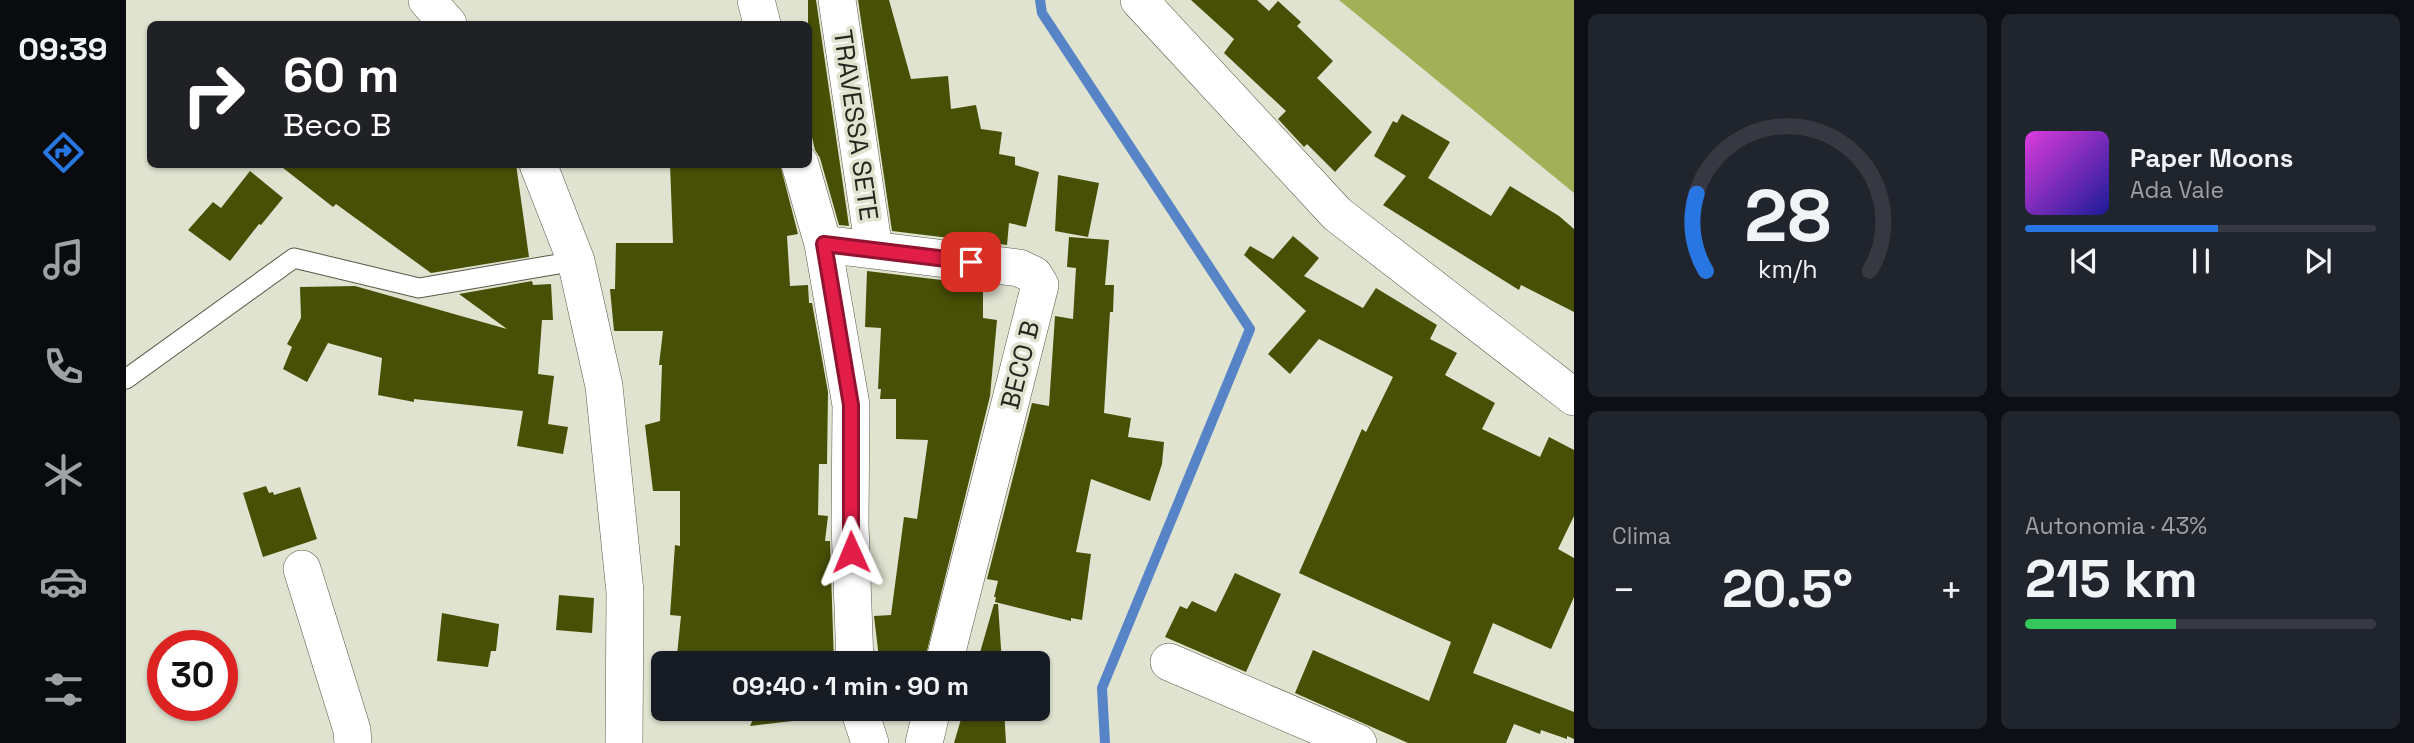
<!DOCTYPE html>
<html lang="pt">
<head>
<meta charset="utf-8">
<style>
  body { margin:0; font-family:"Space Grotesk",sans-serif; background:#20242c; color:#f1f3f6; height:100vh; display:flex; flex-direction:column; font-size:26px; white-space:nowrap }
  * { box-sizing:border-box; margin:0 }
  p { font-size:23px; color:#9ea1a6 }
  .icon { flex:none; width:38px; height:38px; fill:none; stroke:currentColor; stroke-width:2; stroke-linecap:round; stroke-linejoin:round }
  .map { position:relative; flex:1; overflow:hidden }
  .sheet { display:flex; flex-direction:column; gap:14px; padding:14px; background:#0d0f14; width:840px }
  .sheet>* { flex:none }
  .top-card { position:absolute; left:21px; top:21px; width:665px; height:147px; border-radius:10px; box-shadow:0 2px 5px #0004; background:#202124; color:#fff; overflow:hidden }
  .speed { position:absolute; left:21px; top:630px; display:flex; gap:14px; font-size:35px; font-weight:700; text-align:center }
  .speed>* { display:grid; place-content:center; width:91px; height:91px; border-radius:50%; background:#171b24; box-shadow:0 2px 5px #0004; line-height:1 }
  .speed .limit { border:10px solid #d22; background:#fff; color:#111 }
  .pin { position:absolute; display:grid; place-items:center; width:60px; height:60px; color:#fff; margin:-30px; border-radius:14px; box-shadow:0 4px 10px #0006 }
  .me { position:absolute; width:77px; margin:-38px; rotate:359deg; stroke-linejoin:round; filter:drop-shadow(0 0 5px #0008) }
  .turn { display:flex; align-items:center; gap:24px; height:147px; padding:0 21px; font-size:32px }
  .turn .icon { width:91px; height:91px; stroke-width:2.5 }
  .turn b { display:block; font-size:49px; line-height:60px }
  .big { font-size:52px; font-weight:700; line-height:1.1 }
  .sheet .tile { flex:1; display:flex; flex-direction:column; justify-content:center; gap:10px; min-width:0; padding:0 24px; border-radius:10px; background:#20242c }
  .sheet .dial { align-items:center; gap:0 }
  .dial svg { height:182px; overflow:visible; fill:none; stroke:#363941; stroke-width:7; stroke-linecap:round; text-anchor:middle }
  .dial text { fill:#f1f3f6; stroke:none }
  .song { display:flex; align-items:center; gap:21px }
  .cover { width:84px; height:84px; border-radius:10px; background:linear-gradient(135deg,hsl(300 70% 55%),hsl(240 70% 35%)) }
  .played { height:7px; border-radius:4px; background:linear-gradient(90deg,#2876e1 55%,#363941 55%) }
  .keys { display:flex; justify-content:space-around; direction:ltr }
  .heat { display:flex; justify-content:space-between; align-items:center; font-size:38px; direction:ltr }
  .charge { height:10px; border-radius:5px; background:linear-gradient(90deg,#34c759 43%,#363941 0) }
  .sheet .tiles { flex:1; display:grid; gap:14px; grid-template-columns:repeat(2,1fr) }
  .trip { position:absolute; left:525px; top:651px; width:399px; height:70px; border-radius:10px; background:#171b24; box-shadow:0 2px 5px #0004; font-weight:700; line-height:70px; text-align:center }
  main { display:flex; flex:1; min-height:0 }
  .menu { display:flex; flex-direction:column; width:126px; justify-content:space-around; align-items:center; background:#090b0e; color:#9ea1a6 }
  .menu .icon { width:49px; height:49px }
  .menu .on { color:#2876e1 }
  .menu b { font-size:32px; color:#f1f3f6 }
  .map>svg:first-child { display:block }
</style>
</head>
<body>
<main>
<nav class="menu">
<b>09:39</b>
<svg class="icon on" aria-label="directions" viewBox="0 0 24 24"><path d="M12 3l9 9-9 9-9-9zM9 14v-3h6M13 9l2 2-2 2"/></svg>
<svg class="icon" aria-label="music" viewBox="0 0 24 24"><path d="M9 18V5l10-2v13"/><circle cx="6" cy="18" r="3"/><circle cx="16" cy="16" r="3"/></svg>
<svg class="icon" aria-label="phone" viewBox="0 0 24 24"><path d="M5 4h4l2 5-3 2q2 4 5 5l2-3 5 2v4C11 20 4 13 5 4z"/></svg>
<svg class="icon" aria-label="climate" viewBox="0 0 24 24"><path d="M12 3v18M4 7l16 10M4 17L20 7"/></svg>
<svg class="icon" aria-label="car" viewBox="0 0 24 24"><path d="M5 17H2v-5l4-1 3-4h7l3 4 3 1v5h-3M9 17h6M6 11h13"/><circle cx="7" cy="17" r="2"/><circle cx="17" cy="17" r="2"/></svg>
<svg class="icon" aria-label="filters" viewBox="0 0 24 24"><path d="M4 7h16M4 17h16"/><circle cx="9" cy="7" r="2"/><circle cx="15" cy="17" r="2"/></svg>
</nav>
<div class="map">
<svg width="1448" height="743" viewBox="0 0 1448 743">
  <rect width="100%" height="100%" fill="#dfe3d0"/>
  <path fill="#a2b058" d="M1213 0H1448V193Z"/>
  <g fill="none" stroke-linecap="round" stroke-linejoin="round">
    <path stroke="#5684c7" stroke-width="10" d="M914 0 916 13 1124 329 976 688 979 743"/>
  </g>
  <path fill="#485005" d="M682 0H690L723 226 713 225 694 158 689 150 682 120Z
    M732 0H763L785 79 822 76 825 109 850 105 855 129 876 132 873 154 889 157V165L913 172 900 227 883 223 881 245 766 231Z
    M1065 0H1131L1143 11 1152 1 1175 22 1171 26 1207 61 1191 78 1246 132 1209 172 1181 144 1178 147 1152 119 1160 111 1098 53 1108 39Z
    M1276 114 1324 142 1302 178 1365 216 1384 186 1433 216 1448 229V312L1395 285 1393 290 1257 205 1280 176 1248 156 1267 121 1271 123Z
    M152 164H390L403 257 305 273 210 204 207 207Z
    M544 164H654L672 234 661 236 664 286 682 285 683 303H686L702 392 701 464H693L692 515 702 516 699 541H704L708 663H596L551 655 555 616 544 615 549 545 554 546V491H527L519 425 534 421 536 365H533L537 331H488L484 289H489L490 243H547Z
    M124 171 157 198 135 225 133 224 104 261 62 230 87 202 95 208Z
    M932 175 973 183 962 237 929 231Z
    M1167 236 1193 258 1178 276 1237 308 1250 288 1311 325 1304 339 1331 353 1319 375 1369 403 1356 429 1414 457 1423 437 1448 450V516L1432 549 1448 558V597L1425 649 1367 623 1347 673 1448 712V739L1441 736V739L1415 730 1414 734 1388 724 1380 743H1282L1169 693 1187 650 1303 701 1325 642 1173 573 1236 429 1240 432 1267 377 1193 339 1164 374 1142 354 1180 311 1118 255 1124 246 1147 259Z
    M943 237 983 240 979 285H988L987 312H984L978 413 1005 418 1002 437 1038 442 1036 464 1024 501 965 479 950 552 965 554 956 620 945 618V621L869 602 870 597H868L872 581 861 579 906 403 923 406 929 316 947 319 950 268 941 267Z
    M741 271 857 285V318L871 320 864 396 798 663H757L756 658H753L748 616 765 615 778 517 791 519 802 440 770 439V399H754L755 389H752L755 328 739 327Z
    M406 281 407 285 425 284 427 320H416L412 374 428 376 422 424 442 427 437 454 391 446 397 411 288 399V402L252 395 256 358 202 343 181 382 157 369 166 347 161 344 175 318 174 287 229 286 381 329 333 294Z
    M140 486 143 493 147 492 148 495 174 487 191 539 137 557 117 493Z
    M1109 573 1155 594 1120 672 1039 637 1054 606 1061 609 1066 601 1090 612Z
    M433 595 468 598 466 633 430 630Z
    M868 604H872L876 663H851Z
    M316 613 373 624 370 651H365L362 667 311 661Z
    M594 709H686L684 719 624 726 629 715Z
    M838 709H878L880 743H828Z"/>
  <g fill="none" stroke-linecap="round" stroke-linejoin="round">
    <defs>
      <path id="service" d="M0 379 168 258 293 288 450 261"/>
      <path id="minor" d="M301 0 322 24
        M630 0 636 24
        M711 0 748 250
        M1013 0 1211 214 1448 397
        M412 164 450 261 478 386 499 592 498 743
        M674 164 697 244 725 405 724 524 729 663
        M697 244 893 268 908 275 914 285 818 663
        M176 569 226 730 227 743
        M1043 662 1232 743
        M733 709 744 743
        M798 743 806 709"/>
    </defs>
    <use href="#service" stroke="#575a49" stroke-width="21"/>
    <use href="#minor" stroke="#575a49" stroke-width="38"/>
    <use href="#service" stroke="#fff" stroke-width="19"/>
    <use href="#minor" stroke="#fff" stroke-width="37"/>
  </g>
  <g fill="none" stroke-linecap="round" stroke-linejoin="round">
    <defs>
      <path id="route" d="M725 552V405L698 244 845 262"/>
    </defs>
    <use href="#route" stroke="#92132f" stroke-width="18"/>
    <use href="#route" stroke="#e11d48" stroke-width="12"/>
  </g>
  <g text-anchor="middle" stroke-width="7" stroke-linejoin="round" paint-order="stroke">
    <g font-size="26" fill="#25271f" stroke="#dfe3d0">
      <text transform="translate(730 125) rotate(82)" y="9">TRAVESSA SETE</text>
      <text transform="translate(894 365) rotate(-76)" y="9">BECO B</text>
    </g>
  </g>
</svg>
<div class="speed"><div class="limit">30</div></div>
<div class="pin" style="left:845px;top:262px;background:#d93025"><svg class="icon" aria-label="arrive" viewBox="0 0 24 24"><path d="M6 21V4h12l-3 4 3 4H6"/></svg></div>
<svg class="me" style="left:725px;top:552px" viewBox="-20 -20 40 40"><path d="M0-17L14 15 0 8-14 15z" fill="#e11d48" stroke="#fff" stroke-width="4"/></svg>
<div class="trip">09:40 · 1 min · 90 m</div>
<div class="top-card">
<div class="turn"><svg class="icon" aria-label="right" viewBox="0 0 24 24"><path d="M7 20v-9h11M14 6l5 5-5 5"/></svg><div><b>60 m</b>Beco B</div></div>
</div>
</div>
<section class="sheet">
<div class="tiles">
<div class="tile dial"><svg viewBox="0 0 100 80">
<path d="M14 69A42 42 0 1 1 86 69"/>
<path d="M14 69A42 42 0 0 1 10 35" stroke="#2876e1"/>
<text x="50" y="56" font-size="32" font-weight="700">28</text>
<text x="50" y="72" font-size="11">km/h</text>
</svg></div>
<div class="tile">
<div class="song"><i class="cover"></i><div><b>Paper Moons</b><p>Ada Vale</p></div></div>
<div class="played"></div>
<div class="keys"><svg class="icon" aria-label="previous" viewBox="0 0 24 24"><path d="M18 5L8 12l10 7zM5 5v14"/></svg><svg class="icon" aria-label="pause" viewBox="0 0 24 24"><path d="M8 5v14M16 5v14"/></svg><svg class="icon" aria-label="next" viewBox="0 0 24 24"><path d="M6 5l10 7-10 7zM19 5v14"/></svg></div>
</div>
<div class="tile"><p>Clima</p>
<div class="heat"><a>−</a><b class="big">20.5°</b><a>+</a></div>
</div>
<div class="tile"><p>Autonomia · 43%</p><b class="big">215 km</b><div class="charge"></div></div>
</div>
</section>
</main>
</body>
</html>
